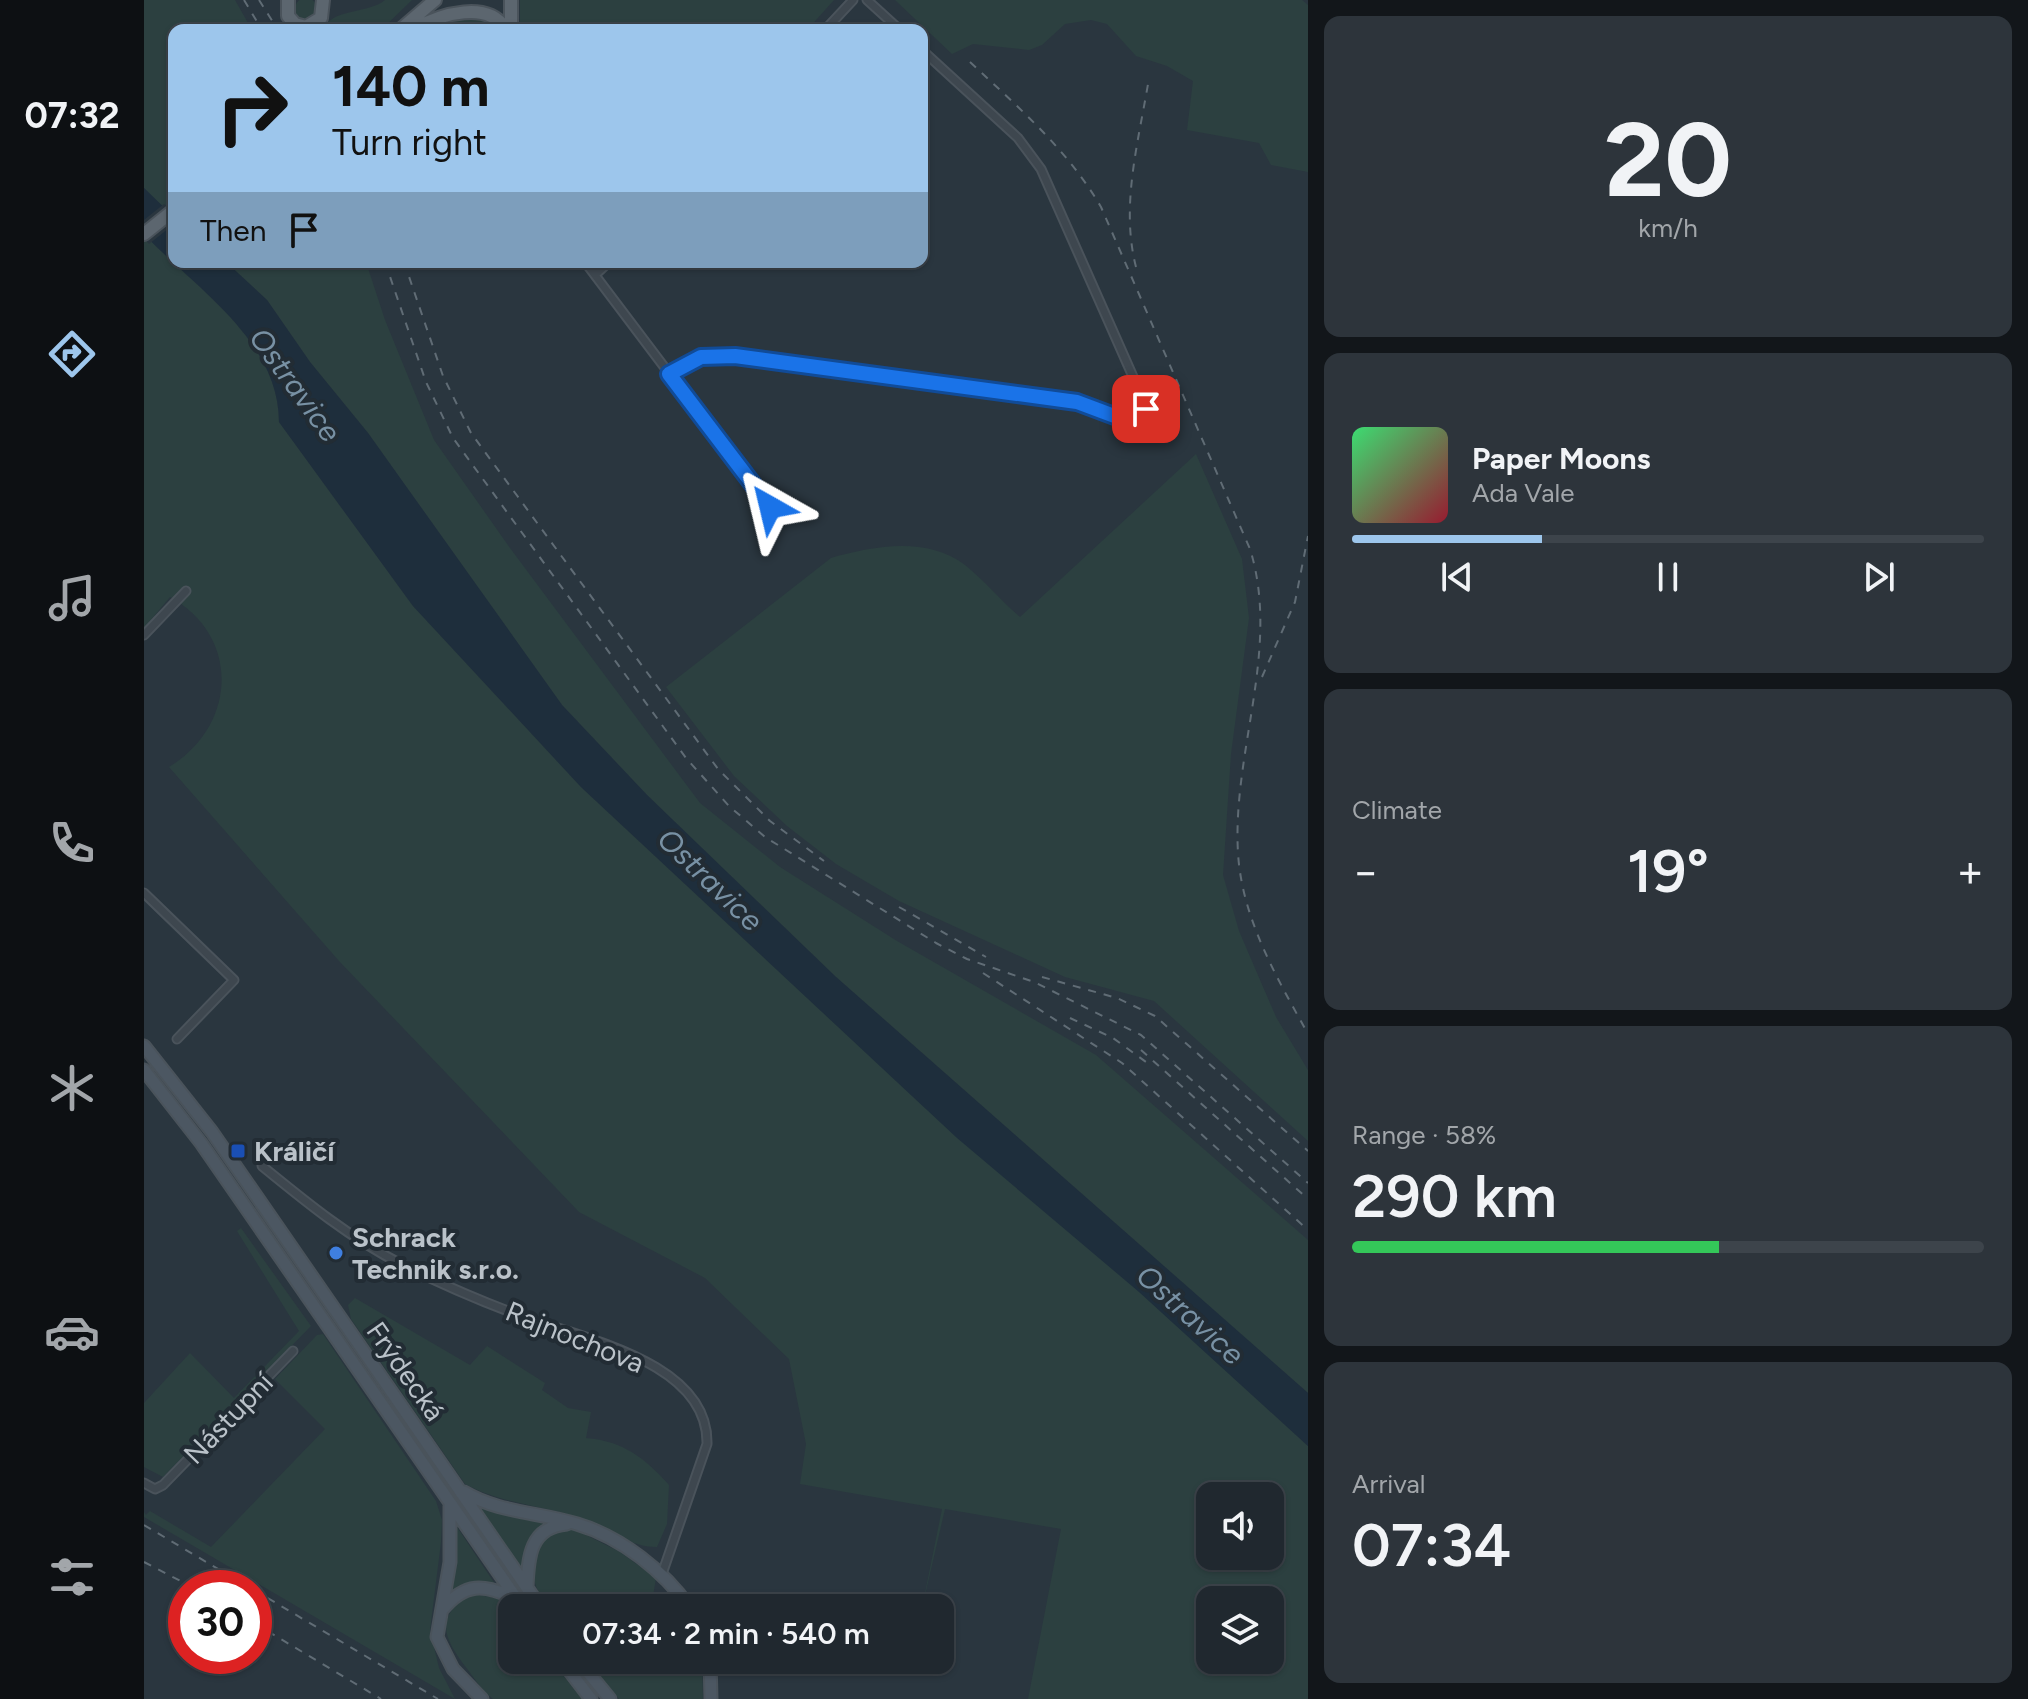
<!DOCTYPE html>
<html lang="en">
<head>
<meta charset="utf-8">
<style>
  body { margin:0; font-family:Figtree,sans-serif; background:#2d343b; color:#f1f3f6; height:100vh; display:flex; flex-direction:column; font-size:30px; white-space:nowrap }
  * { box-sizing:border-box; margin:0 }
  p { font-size:26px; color:#a2a6aa }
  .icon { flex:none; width:44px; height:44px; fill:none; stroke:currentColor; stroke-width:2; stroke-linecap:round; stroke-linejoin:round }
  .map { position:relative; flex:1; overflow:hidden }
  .details { display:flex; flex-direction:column; gap:16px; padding:16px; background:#12161a; width:720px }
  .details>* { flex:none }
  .top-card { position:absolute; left:24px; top:24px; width:760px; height:244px; border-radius:16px; box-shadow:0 2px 6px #0004,0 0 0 2px #3d444b; background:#9dc6ec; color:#111; overflow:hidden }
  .fabs { position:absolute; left:1052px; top:1482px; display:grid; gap:16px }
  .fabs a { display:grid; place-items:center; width:88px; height:88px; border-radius:16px; background:#20282f; box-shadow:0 2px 6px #0004,0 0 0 2px #3d444b; font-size:40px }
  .speed { position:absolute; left:24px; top:1570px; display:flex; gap:16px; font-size:40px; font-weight:700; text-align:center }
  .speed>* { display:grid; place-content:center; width:104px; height:104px; border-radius:50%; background:#20282f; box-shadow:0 2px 6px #0004,0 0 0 2px #3d444b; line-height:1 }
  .speed .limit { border:12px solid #d22; background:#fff; color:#111 }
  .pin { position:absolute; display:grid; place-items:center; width:68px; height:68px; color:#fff; margin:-34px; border-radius:16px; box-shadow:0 4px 12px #0006 }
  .me { position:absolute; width:88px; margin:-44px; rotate:323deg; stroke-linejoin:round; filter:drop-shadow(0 0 6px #0008) }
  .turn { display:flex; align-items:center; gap:28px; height:168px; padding:0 32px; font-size:36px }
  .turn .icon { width:104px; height:104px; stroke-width:2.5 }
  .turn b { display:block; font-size:56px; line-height:68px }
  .then { display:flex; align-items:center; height:76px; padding:0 32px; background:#0003; gap:16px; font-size:30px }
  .big { font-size:60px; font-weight:600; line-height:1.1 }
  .details .card { flex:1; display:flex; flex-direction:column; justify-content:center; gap:12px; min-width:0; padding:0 28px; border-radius:16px; background:#2d343b }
  .details .dial { align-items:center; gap:0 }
  .dial b { font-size:104px; line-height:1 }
  .song { display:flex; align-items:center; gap:24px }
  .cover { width:96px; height:96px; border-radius:12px; background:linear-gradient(135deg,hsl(140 70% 55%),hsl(350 70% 35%)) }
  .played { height:8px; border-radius:4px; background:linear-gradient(90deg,#9dc6ec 30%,#3d444b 30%) }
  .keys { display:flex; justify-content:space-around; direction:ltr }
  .heat { display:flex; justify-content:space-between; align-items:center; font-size:44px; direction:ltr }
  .charge { height:12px; border-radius:6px; background:linear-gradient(90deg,#34c759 58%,#3d444b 0) }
  .trip { position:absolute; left:354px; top:1594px; width:456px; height:80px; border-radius:16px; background:#20282f; box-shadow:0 2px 6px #0004,0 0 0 2px #3d444b; font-weight:600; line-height:80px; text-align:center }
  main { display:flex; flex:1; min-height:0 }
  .menu { display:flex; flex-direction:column; width:144px; justify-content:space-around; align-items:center; background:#0d1013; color:#a2a6aa }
  .menu .icon { width:56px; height:56px }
  .menu .on { color:#9dc6ec }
  .menu b { font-size:36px; color:#f1f3f6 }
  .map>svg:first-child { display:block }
</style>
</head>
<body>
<main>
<nav class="menu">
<b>07:32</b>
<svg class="icon on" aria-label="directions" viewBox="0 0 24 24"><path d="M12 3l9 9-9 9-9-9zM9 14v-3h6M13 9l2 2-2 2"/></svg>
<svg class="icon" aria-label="music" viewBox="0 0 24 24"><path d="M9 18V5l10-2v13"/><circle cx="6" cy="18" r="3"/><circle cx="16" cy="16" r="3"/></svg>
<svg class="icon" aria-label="phone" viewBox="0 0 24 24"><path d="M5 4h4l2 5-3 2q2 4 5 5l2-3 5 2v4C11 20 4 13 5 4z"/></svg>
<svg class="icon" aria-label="climate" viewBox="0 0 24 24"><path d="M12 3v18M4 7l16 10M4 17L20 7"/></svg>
<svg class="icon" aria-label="car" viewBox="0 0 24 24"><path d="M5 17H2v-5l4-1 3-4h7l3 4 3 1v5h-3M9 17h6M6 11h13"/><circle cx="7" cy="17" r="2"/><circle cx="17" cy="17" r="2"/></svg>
<svg class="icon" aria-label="filters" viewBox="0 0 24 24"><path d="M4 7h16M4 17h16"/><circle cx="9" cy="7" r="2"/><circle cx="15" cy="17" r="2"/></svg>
</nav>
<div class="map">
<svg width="1164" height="1699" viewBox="0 0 1164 1699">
  <rect width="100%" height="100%" fill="#2a363f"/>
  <path fill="#2c4040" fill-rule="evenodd" d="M151 9a11 11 0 1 1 22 0a11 11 0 1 1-22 0Z
    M0 0H91L108 30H30V200L18 208 0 188Z
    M241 0H268L237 30H179C187 8 225 14 241 0Z
    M376 0H690L663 30H376Z
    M751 0H1158L1164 5V172L1127 165 1115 143 1043 130 1049 81 1023 66 992 56 963 24 947 20 921 24 898 45 885 50 829 44 808 54Z
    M329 5 342 10 357 30H282L316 8Z
    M0 234C51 288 135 340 135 422L269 606 437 787 778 1105 987 1284 1164 1446V1699H884L917 1529 801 1509 778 1608 798 1509 656 1484 662 1444 645 1359 561 1278 435 1212 195 961 25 767C93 726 97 636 26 597L0 628ZM1066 1496H1126V1556H1066ZM1066 1600H1126V1660H1066Z
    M82 262H222L241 320 290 440 366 548 556 803 636 867 753 941 952 1055 1164 1240V1393L692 977 503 795 418 705 224 433 166 362 123 300Z
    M1052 454 1098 559 1105 618 1087 754 1079 875 1095 931 1132 1017 1164 1070V1141L1010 1001 921 977 755 901 692 864 643 826 590 776 522 687 687 558C730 546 782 536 821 565 841 581 857 601 876 617Z
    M97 1228 167 1326 19 1477 0 1467V1403L46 1353 90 1398 155 1331 93 1231Z
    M211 1298 326 1365 343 1346 401 1383 398 1390 424 1408 447 1412 442 1438C479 1441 501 1458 525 1485L523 1524 513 1547C482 1547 462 1525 433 1517 395 1505 356 1503 321 1484L207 1319 204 1305Z
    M179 1334 292 1501 298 1520 297 1542 286 1630 295 1668 311 1699 0 1517V1512L2 1515 6 1511 67 1547 181 1429 131 1379 173 1335Z
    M333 1505 410 1521C387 1533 384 1547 379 1571Z
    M311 1524 351 1584C331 1581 319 1583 304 1597L312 1554Z
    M426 1527 476 1552 512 1578 507 1608H404C380 1575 381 1537 426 1527Z
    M329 1594 352 1598 369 1608 368 1660H406L439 1699H349C339 1691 332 1681 324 1670 300 1639 288 1616 329 1594Z
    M442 1660H558L559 1699H475Z"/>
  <path fill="#1e2e3c" d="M0 188 30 217V262H82L123 300 166 362 224 433 418 705 503 795 692 977 1164 1393V1446L995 1292 813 1138 437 787 269 606 135 422C135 340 51 288 0 234Z"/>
  <path fill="#2a363f" d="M20 204 30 212V224L5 244 0 239V220Z"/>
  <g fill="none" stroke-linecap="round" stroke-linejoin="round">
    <defs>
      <path id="minor" d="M723 0 756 30
        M681 30 709 0
        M441 262 626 507
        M451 275 465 262
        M525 374 557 357 591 356 933 402 978 418 991 419 1000 414 998 397 897 169 874 138 778 50
        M0 635 42 591
        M0 893 90 980 33 1039
        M119 1155 118 1166C162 1202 206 1238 257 1264 293 1282 332 1299 369 1313 430 1337 565 1359 563 1444L518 1574
        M0 1483 11 1489 19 1485 149 1351"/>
      <path id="secondary" d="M0 1046 68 1132 397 1608
        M0 1070 57 1143 379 1608
        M320 1492C355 1513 395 1512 433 1524 477 1537 520 1571 546 1608
        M306 1506V1562L293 1637 309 1669 338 1699
        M383 1588C384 1557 386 1527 423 1524
        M298 1610C321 1582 340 1584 370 1598
        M417 1660 447 1699
        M434 1660 466 1699
        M566 1660 567 1699"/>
      <path id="primary" d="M144 0V16L151 24 162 27 177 18 179 0
        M256 30 291 0
        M268 30C298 13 345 0 362 30
        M367 30V0
        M0 234 30 210"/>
    </defs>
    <use href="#minor" stroke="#4a535b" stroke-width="11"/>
    <use href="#secondary" stroke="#4a535b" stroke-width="15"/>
    <use href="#primary" stroke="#4a535b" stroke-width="16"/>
    <use href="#minor" stroke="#3e474f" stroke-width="7"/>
    <use href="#secondary" stroke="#4c5762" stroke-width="11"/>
    <use href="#primary" stroke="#5c666f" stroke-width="12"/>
    <path stroke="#606c75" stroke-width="2" stroke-dasharray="8 8" stroke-linecap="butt" d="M100 0 118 30
      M115 0 134 30
      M826 62C875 108 923 149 957 207L1106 549C1137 649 1088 751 1094 853 1098 919 1133 978 1164 1034
      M241 262 282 382 309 438 542 758 585 806 621 837 792 943 823 959 890 982 997 1035 1164 1183
      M260 262 299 376 327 433 574 769 626 821 680 861
      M992 267C976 205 995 140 1005 78
      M1118 677 1151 602 1164 536
      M755 907 842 957
      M839 973 978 1063 1164 1230
      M898 977 973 998 1011 1016 1164 1151
      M926 1018 969 1038 1002 1062
      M997 1050 1164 1199
      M0 1525 106 1588
      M0 1562 50 1588
      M110 1590 294 1699
      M110 1623 237 1699"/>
  </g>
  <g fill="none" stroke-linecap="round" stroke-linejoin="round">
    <defs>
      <path id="route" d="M626 507 525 374 557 357 591 356 933 402 973 417 994 418 1002 409"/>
    </defs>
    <use href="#route" stroke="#114b97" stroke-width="20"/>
    <use href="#route" stroke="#1a73e8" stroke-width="14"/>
  </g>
  <rect fill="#1a4fb4" stroke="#222c34" stroke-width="3" x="86" y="1143" width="16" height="16" rx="4"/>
  <circle fill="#3f7fe0" stroke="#222c34" stroke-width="3" cx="192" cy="1253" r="8"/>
  <g text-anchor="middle" stroke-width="8" stroke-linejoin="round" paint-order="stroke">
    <g font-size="28" font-weight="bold" fill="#bac2c9" stroke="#222c34" text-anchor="start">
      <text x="110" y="1161">Králičí</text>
      <text x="208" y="1247">Schrack<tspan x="208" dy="32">Technik s.r.o.</tspan></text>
    </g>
    <g font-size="28" fill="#bac2c9" stroke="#222c34">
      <text transform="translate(431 1337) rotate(22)" y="10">Rajnochova</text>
      <text transform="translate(262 1371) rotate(55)" y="10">Frýdecká</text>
      <text transform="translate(84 1418) rotate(-46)" y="10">Nástupní</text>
    </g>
    <g font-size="30" font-style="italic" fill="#7891a4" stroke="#222c34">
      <text transform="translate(151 385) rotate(54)" y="10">Ostravice</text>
      <text transform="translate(566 880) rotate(44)" y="10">Ostravice</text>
      <text transform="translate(1046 1315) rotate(42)" y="10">Ostravice</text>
    </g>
  </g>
</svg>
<div class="fabs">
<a><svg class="icon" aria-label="sound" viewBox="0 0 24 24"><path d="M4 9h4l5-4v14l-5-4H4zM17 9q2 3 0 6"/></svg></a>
<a><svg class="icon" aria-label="layers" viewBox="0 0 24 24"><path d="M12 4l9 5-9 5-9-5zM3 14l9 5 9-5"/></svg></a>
</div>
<div class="speed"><div class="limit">30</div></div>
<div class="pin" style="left:1002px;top:409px;background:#d93025"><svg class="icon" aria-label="arrive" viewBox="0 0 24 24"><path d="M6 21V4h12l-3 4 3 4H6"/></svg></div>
<svg class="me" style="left:626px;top:507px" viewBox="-20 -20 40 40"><path d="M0-17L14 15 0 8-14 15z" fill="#1a73e8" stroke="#fff" stroke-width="4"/></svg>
<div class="trip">07:34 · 2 min · 540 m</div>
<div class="top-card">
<div class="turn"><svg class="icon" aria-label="right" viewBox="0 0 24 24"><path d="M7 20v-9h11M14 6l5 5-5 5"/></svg><div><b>140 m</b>Turn right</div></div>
<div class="then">Then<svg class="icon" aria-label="arrive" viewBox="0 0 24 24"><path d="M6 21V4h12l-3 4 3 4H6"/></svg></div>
</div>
</div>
<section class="details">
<div class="card dial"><b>20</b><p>km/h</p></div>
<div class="card">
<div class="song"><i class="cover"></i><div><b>Paper Moons</b><p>Ada Vale</p></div></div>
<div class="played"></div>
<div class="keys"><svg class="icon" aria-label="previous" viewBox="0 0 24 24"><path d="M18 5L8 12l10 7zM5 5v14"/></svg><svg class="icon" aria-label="pause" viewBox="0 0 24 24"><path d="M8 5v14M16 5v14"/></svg><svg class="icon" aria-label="next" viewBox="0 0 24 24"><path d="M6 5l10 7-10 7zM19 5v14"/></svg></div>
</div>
<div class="card"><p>Climate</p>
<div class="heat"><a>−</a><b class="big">19°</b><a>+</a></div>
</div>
<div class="card"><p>Range · 58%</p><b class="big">290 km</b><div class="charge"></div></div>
<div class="card"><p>Arrival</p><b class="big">07:34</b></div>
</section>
</main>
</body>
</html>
